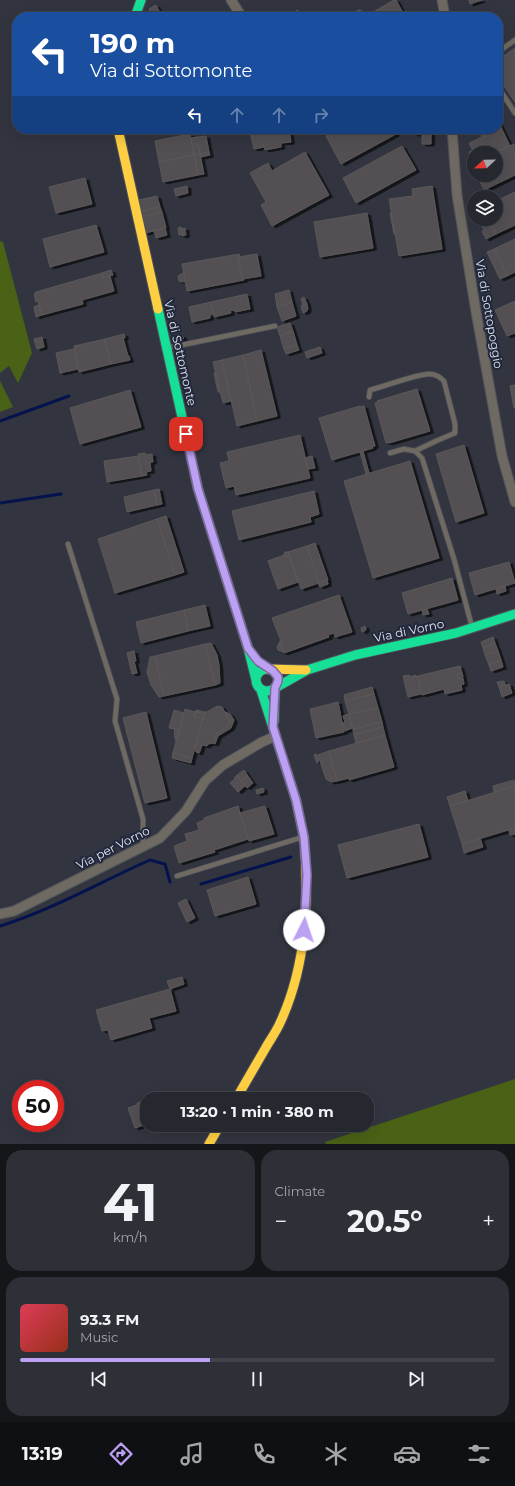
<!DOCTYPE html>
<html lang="en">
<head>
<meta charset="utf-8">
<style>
  body { margin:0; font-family:Montserrat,sans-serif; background:#2e3037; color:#f1f3f6; height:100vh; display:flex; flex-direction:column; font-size:15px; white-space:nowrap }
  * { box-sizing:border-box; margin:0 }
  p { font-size:13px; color:#a4a6aa }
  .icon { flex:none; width:22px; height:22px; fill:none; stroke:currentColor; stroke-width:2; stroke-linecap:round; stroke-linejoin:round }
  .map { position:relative; height:1144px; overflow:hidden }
  .side { display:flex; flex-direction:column; gap:6px; padding:6px; background:#15161a; flex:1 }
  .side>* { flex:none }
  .guide { position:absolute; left:12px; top:12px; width:491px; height:122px; border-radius:16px; box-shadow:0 4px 16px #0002,0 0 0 1px #42444b; background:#1a4fa0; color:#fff; overflow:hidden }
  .needle { width:26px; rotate:248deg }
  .controls { position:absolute; left:467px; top:146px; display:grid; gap:8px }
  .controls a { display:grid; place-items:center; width:36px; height:36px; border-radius:50%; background:#26282f; box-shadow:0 4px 16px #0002,0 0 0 1px #42444b; font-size:20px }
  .speed { position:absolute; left:12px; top:1080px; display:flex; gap:8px; font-size:20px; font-weight:700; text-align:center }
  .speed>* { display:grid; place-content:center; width:52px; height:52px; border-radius:50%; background:#26282f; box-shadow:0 4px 16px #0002,0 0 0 1px #42444b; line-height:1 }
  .speed .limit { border:6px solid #d22; background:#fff; color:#111 }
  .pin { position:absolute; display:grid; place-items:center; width:34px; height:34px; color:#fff; margin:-17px; border-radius:8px; box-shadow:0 2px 6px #0006 }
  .me { position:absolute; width:44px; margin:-22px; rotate:4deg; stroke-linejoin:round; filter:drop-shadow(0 0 3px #0008) }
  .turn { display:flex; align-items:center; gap:14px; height:84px; padding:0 12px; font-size:18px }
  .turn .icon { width:52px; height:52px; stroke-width:2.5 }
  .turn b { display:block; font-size:28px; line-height:34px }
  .lanes { display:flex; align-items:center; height:38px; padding:0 12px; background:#0003; justify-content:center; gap:20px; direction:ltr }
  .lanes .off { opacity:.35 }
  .big { font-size:30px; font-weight:700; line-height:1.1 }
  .side .widget { flex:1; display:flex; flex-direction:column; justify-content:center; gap:6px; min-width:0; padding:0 14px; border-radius:16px; background:#2e3037 }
  .side .dial { align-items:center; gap:0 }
  .dial b { font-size:52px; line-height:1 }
  .song { display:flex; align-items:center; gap:12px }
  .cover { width:48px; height:48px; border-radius:6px; background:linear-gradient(135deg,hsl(350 70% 55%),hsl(10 70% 35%)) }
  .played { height:4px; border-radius:2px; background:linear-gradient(90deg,#bca0f2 40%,#42444b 40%) }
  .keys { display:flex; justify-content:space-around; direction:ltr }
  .heat { display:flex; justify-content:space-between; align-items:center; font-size:22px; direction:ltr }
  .side .tiles { flex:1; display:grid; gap:6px; grid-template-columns:1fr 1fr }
  .widget:last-child { grid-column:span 2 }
  .trip { position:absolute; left:140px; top:1092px; width:234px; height:40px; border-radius:16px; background:#26282f; box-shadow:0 4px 16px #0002,0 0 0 1px #42444b; font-weight:700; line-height:40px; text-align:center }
  .dock { display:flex; height:64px; justify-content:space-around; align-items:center; background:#0f1013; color:#a4a6aa }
  .dock .icon { width:28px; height:28px }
  .dock .current { color:#bca0f2 }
  .dock b { font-size:18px; color:#f1f3f6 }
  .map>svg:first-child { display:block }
</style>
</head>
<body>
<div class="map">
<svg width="515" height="1144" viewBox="0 0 515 1144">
  <defs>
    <filter id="shadow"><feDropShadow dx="3.5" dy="2" stdDeviation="0" flood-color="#0009"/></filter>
  </defs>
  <rect width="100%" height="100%" fill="#32353f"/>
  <path fill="#496216" d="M0 241 3 242 32 353 18 383 9 366 0 373Z
    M0 381 13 407 0 412Z
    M515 1079V1144H326L325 1142Z"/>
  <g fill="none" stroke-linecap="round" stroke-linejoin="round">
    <path stroke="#04134d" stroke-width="3" d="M0 421 69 396
      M0 503 61 494
      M201 884 291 857
      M0 926C52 910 100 882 150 860L165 864 170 882"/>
  </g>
  <path fill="#525052" stroke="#5b5859" filter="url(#shadow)" d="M394 0H396L403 13 397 17H379L375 11Z
    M469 0H482L470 4Z
    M156 5 159 11 152 14 149 9Z
    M298 10 301 17H288L287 15Z
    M515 48V102L498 77V60Z
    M498 121 510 146 494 153H474L469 143 482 137 479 130 498 129Z
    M265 129H289L291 142 281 143V147L265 150 264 147 254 149 250 132Z
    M339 129H393L396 134 341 164 326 136Z
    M414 129H431V144H422V134H414Z
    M190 134 194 155 159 162 155 141Z
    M206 136 209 152 200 154 198 144 192 145 191 138Z
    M198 144 200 154 195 156 192 145Z
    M514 144 515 175 484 190 477 175H496V153H494Z
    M402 146 416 170 356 203 343 178Z
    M473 150 474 153V162L472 163 469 152Z
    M209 152 210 155 201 157 200 154Z
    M305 152 329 195 272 226 261 205 266 202 250 173 268 163 272 171Z
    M200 154 204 174 198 175 195 156Z
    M194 155 198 175 163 182 159 162Z
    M85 178 92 204 56 213 49 187Z
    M187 186 188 193 176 196 174 189Z
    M432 186 442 249 399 256 389 199 413 196 412 189Z
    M515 192V225L496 234 489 219H496V201Z
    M157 196 160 207 141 211 139 200Z
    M160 207 162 212 142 217 141 211Z
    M162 212 166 228 145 233 142 217Z
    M367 213 373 248 320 257 314 222Z
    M390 213H391L395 234H394Z
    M480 219H489L496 234 486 239 482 231 484 230 479 219Z
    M96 225 104 252 50 267 43 239Z
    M181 227 183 234 179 235 178 228Z
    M165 228 167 235 156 238 154 231Z
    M185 228 186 235 182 236V229Z
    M515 239V272L507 276 494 249Z
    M494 249 507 276 500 279 487 252Z
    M239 254 240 257H238L242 279H244V280L187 291 182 264Z
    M257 254 261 276 242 279 238 257Z
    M111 270 113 275 103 278 102 273Z
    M102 273 103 278 110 276 114 291 82 300 83 304 42 315 38 301 36 302 34 294 36 292Z
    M181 274H184L185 282 179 281 178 276Z
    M289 290 292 302 277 307 275 294Z
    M247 294 250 309 235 312 234 310 230 311 231 313 214 317 211 302Z
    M304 297 307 304 303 305 301 299Z
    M515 301V333L507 336 495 310Z
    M211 302 214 314 210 315V318L192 322 189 307Z
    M292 302 296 316 282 321 277 307Z
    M307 304 308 309 307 310V311L303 313 301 306Z
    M39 305 42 315 36 317 34 307Z
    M290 323 293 331 280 336 277 327Z
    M293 331 297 345 284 349 280 336Z
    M124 334 125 338H123L128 356H129L130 360 111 364 105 343V339Z
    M181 335 184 338 181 341 177 339Z
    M42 337 44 347 37 349 34 339Z
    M105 339V343L111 364 79 372 74 346Z
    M297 345 299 350 286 354 284 349Z
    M320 347 322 353 307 358 305 352Z
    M74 349 78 369 60 373 56 353Z
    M261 350 277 416 257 421 243 355Z
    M243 355 257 421 237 426 222 360Z
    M222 360 231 401 223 403 213 362Z
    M214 373H215L220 392H218Z
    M515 385V408H514L510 386Z
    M417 389 430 431 389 443V442L386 443 375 403 378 402 377 401Z
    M130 390 141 427 80 444 70 408Z
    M360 406V407L364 406 375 446 372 447 373 448 332 460 319 418Z
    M300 435 310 478 236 495 234 486 226 488 220 463 229 461 227 452Z
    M464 445 484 513 456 522 436 454Z
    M363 451 369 473 366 474 360 452Z
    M145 453V455L152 454 153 462H150L151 471 146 472 147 475 142 476 138 454Z
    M138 456 142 476 107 482 104 461Z
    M312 456 315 468 308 469 305 458Z
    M410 461 439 558 373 578 344 481Z
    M159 489 162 504 157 505 154 490Z
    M154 490 157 505 127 512 124 497Z
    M314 491 319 514 310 517 311 522 239 540 232 511Z
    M166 516 184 572 175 575 157 519Z
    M157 519 175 575 115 593 98 539Z
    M315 543 328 580 319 583 307 546Z
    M307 546 319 583 301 589 288 552Z
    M285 552H288L289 556 285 557 284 554Z
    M284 555 285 557 289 556 298 582 278 589 268 561Z
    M509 562 515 583 475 595 469 573Z
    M452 578 458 600 408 614 402 593Z
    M327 580 328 584 320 587 318 583Z
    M505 586 506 591 497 594 496 589Z
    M339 595 352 632 335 637 334 633 328 635 329 637 284 653 280 641H281L272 618Z
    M205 605 210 626 188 631 184 610Z
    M427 609 429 614 423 615 422 610Z
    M184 610 188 631 141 643 136 622Z
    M365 626 366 630 362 632 361 628Z
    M493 637 495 643 483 648 481 642Z
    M280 641 283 652 278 650 277 647Z
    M211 643 217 655 219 665 220 683 215 685 205 644Z
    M495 643 498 651 485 655 483 648Z
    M205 644 215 685 164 696 155 656Z
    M134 651 136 661H134L137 673 132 674 127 653Z
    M498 651 501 660 489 665 485 655Z
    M155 656 164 696 159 697 151 685 147 672 150 657Z
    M501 660 503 667 491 671 489 665Z
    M460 666 462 673H459L457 675 459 678H463L464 684 461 685 462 690 445 694 444 689 422 695 418 676Z
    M457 676a3 3 0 1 1 6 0a3 3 0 1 1-6 0Z
    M409 675 410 677 416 675V677L418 676 421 694 408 697 403 676Z
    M504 681 505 685 499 687 497 682Z
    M509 684 512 693 502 697 499 687Z
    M372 687 374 694 345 701 344 695Z
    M374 694 378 708 349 714 345 701Z
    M338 702 344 732 316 738 310 709Z
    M217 706 222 707 230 721 229 725 216 734 213 743 208 744 207 746 202 745 200 751 199 753 196 752 194 749 205 712H207Z
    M378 708 382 722 353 729 349 714Z
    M185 709 195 712 194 717 203 719 192 758 173 753Z
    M174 710 184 713 179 730 169 728Z
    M196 710 205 712 204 714 195 712Z
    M146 712 167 798 145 803 123 718Z
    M195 712 204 714 203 719 194 717Z
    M225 712 230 714 234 720 231 728 218 736 216 734 229 725 230 721Z
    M349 714 352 728 345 731 343 723 345 722 343 716Z
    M382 722 383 727 354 735 353 729Z
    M383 727 385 735 356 743 354 735Z
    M174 729 179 730 176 741 175 738Z
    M216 734 218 736 215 744 213 743Z
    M385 735 394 767 349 780V778L337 781 329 751Z
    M329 751 337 781 331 782 326 779 318 755Z
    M173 753 192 758 191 763 172 758Z
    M316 754 319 760 317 763 314 755Z
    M244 770 248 776 241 781 237 775Z
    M237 775 245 786 238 792 230 783 235 779 234 778Z
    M248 776 253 783 247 788 241 781Z
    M514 780 515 786 494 792 493 786Z
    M515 786V828L462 844 450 806Z
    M263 788 264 792 257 794 256 790Z
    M465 791 468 801 450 806 447 797Z
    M238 806 248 839 214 850 215 852 179 863 174 846 187 841 185 834 199 830 197 823 204 820V818Z
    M265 806 274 834 249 841 240 813Z
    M419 824 428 857 347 878 338 845Z
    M515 828V834L510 835 509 830Z
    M480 838 483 847 464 853 462 844Z
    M248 877 256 904 215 916 207 890Z
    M186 899 195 918 187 922 178 903Z
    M182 977 184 984 170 989 167 981Z
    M170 989 176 1011 149 1018 152 1028 111 1040 108 1030 102 1031 96 1010Z
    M167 1093 169 1099H149Z
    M147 1100V1125H153L145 1128 144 1125 135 1128 128 1108 137 1105V1103Z"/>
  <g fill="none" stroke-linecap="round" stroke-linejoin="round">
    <defs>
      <path id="lane" d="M498 52 515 40
        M498 87 515 113
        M167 348 275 326
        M369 397 370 390C383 387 419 373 430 374 436 374 440 377 444 381L455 424V433L436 441 415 451
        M390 453 404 449 415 451 422 458 454 559 472 627
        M68 544 117 699 115 721 143 819V846
        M177 876 303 837"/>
      <path id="street" d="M231 0 242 17
        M442 0 445 17
        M356 17 359 15
        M452 129 457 195 476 312 502 456 515 502
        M0 914 14 911 160 838 186 811 205 781 223 765 262 742 276 736"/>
      <path id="fast" d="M135 17 141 0
        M158 309 198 489 248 648 256 680
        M256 680a11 11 0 1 1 22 0a11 11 0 1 1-22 0Z
        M261 690 296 800 304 838
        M274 721 275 688 307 670 355 655 456 633 515 614"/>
      <path id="slow" d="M118 129 158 309
        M268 669 306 670
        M236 1099C246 1082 255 1066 265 1049 270 1040 276 1032 280 1023 307 965 309 900 304 838
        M209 1144 220 1125"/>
    </defs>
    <use href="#lane" stroke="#4f525a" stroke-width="6"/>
    <use href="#street" stroke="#4f525a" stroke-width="11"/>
    <use href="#fast" stroke="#4f525a" stroke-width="11"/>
    <use href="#slow" stroke="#4f525a" stroke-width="11"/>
    <use href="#lane" stroke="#6e6961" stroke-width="4.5"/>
    <use href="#street" stroke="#6e6961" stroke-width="9"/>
    <use href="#fast" stroke="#16e098" stroke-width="9"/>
    <use href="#slow" stroke="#ffcf43" stroke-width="9"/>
  </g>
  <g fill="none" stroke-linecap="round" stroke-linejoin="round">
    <defs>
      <path id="route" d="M186 434 198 489 248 648 258 661 273 671 278 677V681L275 688 273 727 296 800 304 837 307 875 304 930"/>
    </defs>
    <use href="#route" stroke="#7a689d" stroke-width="10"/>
    <use href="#route" stroke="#bca0f2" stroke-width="7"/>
  </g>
  <g text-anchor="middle" stroke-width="4" stroke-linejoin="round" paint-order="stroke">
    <g font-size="12" fill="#dfe4f0" stroke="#22283b">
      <text transform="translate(489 314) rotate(80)" y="4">Via di Sottopoggio</text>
      <text transform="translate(180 353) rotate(77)" y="4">Via di Sottomonte</text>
      <text transform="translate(409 631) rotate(-12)" y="4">Via di Vorno</text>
      <text transform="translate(113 848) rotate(-27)" y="4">Via per Vorno</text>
    </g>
  </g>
</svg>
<div class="controls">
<a><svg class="needle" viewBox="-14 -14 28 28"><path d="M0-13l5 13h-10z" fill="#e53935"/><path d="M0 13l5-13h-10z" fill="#a4a6aa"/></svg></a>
<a><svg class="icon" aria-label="layers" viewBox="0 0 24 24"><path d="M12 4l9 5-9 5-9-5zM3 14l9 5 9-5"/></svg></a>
</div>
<div class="speed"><div class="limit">50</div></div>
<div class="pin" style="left:186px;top:434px;background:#d93025"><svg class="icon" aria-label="arrive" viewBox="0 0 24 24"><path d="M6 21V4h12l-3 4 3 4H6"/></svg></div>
<svg class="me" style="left:304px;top:930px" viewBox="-20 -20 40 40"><circle r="19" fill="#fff"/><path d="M0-13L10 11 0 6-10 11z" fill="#bca0f2"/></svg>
<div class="trip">13:20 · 1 min · 380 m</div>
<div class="guide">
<div class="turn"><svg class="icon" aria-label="left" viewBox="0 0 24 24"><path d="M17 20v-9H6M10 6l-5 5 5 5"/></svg><div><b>190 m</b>Via di Sottomonte</div></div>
<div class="lanes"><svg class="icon" aria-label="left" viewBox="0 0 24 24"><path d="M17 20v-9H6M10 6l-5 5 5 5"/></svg><svg class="icon off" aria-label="ahead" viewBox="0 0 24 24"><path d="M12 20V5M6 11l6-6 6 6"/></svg><svg class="icon off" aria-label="ahead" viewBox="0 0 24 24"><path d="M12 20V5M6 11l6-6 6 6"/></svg><svg class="icon off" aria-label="right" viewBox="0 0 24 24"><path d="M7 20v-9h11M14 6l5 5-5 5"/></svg></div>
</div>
</div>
<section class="side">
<div class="tiles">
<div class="widget dial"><b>41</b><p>km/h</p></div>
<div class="widget"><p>Climate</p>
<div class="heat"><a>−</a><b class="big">20.5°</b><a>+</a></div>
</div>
<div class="widget">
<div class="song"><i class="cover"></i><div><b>93.3 FM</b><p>Music</p></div></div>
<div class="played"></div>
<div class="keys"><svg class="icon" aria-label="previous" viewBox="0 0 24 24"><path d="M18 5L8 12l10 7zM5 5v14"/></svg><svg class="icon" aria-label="pause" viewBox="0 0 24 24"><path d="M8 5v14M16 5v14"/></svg><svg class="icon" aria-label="next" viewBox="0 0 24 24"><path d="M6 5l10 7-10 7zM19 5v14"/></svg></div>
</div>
</div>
</section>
<nav class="dock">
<b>13:19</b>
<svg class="icon current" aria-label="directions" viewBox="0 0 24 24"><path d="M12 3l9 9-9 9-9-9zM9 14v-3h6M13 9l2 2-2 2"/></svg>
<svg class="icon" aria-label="music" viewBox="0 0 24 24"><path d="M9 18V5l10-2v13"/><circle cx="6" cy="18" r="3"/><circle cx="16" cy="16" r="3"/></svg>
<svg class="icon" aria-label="phone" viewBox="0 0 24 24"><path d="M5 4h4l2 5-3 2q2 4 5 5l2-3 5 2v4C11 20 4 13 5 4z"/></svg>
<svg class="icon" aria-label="climate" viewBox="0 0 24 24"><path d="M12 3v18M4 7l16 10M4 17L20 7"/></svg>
<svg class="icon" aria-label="car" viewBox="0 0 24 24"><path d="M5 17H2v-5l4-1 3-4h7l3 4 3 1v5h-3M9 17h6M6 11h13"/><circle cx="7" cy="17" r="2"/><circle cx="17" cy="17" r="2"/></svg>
<svg class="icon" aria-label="filters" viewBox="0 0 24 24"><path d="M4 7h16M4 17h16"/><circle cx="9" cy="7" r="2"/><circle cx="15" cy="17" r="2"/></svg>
</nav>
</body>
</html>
